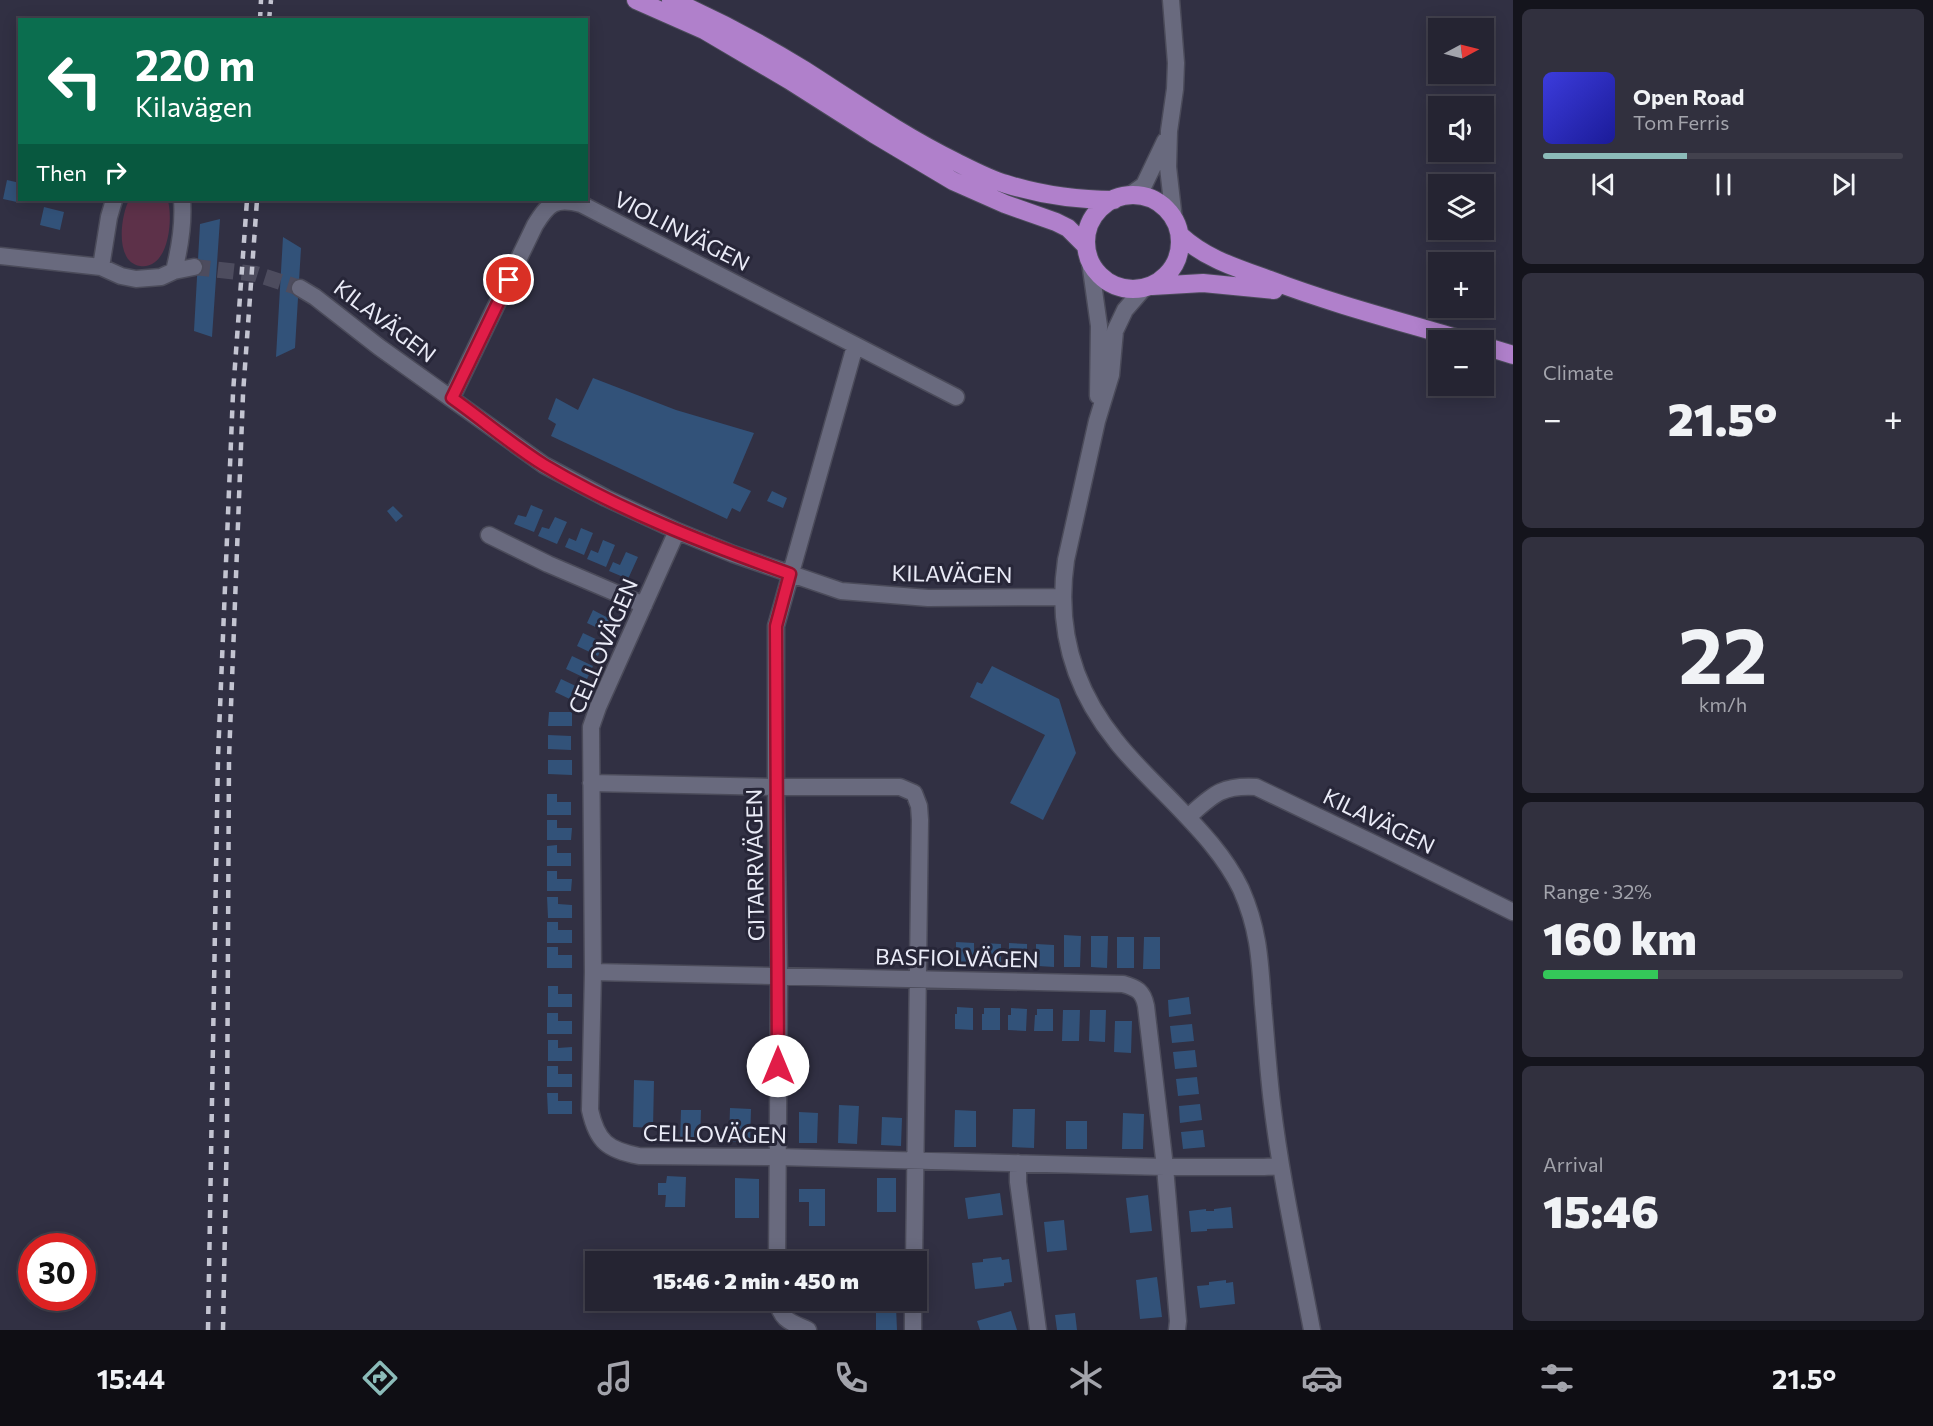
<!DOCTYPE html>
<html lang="en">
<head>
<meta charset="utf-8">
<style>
  body { margin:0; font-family:Commissioner,sans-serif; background:#31303e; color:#f1f3f6; height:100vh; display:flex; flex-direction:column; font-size:22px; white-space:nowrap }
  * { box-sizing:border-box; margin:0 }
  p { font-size:20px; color:#a3a4ac }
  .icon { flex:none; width:33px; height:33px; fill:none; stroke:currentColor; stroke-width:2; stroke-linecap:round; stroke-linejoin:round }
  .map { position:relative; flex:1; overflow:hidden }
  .panel { display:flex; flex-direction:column; gap:9px; padding:9px; background:#14141c; width:420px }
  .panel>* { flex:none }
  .guide { position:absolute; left:18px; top:18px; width:570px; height:183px; border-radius:0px; box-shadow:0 3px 15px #0003,0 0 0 2px #42414d; background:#0b6e4f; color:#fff; overflow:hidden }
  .needle { width:39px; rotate:83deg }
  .buttons { position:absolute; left:1428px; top:18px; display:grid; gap:12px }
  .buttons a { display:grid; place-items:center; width:66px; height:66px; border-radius:0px; background:#252432; box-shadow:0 3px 15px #0003,0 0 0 2px #42414d; font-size:30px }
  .speed { position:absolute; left:18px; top:1233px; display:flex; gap:12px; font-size:30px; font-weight:700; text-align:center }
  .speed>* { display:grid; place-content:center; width:78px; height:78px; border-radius:50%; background:#252432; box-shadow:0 3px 15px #0003,0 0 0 2px #42414d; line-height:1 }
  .speed .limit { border:9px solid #d22; background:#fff; color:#111 }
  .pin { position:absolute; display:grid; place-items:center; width:51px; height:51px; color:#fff; margin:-26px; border:3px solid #fff; border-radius:50%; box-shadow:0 2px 6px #0007 }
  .me { position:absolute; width:66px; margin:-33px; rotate:0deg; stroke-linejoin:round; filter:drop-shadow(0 0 4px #0008) }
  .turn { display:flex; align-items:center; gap:21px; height:126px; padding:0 18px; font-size:27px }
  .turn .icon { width:78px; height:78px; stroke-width:2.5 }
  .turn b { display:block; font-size:42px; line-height:51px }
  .then { display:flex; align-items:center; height:57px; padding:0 18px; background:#0003; gap:12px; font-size:22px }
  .big { font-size:45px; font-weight:800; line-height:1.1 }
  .panel .tile { flex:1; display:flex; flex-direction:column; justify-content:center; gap:9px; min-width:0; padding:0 21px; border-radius:9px; background:#31303e }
  .panel .dial { align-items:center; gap:0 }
  .dial b { font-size:78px; line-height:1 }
  .song { display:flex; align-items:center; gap:18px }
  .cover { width:72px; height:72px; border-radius:9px; background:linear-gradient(135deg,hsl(240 70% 55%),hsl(240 70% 35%)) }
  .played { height:6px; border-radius:3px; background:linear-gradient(90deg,#8bbbb9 40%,#42414d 40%) }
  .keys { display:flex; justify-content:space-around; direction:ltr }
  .heat { display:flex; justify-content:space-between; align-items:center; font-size:33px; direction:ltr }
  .charge { height:9px; border-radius:4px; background:linear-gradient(90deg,#34c759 32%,#42414d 0) }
  .trip { position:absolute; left:585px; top:1251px; width:342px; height:60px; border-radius:0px; background:#252432; box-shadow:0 3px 15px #0003,0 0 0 2px #42414d; font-weight:800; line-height:60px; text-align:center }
  .menu { display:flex; height:96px; justify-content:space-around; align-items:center; background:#0f0e14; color:#a3a4ac }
  .menu .icon { width:42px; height:42px }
  .menu .on { color:#8bbbb9 }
  .menu b { font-size:27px; color:#f1f3f6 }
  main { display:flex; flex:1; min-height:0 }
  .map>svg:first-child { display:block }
</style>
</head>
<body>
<main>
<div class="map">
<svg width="1513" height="1330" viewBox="0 0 1513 1330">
  <rect width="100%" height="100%" fill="#313043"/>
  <path fill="#5d3149" d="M129 200H168V201C173 219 169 270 140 266 114 262 121 215 129 200Z"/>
  <path fill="#325279" d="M7 180 20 183 17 202 3 199Z
    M44 207 64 212 60 230 40 225Z
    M220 219 212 337 194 331 200 224Z
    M283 237 301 248 295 348 276 357Z
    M593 378 676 410 754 433 733 483 751 491 740 512 732 508 727 519 551 436 556 424 548 419 556 398 578 410Z
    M772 491 787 498 783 508 767 501Z
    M531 505 543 510 534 532 514 524 518 515 526 517Z
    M393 506 403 516 396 522 387 511Z
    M555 517 567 522 557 544 538 536 542 527 549 529Z
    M581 528 593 533 584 555 565 547 569 538 576 541Z
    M603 540 615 545 606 567 587 559 591 550 598 553Z
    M626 552 638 557 628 579 609 571 613 562 620 565Z
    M593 610 614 621 608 633 587 623Z
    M583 633 604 643 598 656 577 646Z
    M572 656 593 666 587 679 566 669Z
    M992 666 1059 699 1076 753 1043 820 1010 803 1045 735 970 697 977 682 982 684Z
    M561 679 582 689 576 702 555 692Z
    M549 712H572V726H548Z
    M548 735 571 736V750L548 749Z
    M548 760H572V775L548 774Z
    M547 794H557V802H571V815H547Z
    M547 820H557V828H572L571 840H547Z
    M557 845V853H571V866H547V846Z
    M547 871H557V879H572L571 891H547Z
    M547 897H558V904L572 905V918H548Z
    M547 922H558V930H572V943H547Z
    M1064 935 1081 936 1080 967H1064Z
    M1091 936H1108L1107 968 1091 967Z
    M1117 937H1134V968H1117Z
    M1144 937H1160V969H1143Z
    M956 942 974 943V965H958V958H956Z
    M983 943 1001 944V966L985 965V959H983Z
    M1009 943 1027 944V966H1011V959H1009Z
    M1036 944 1054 945V967L1038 966V960H1036Z
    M547 947H558V955H572V968H547Z
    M548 986H558V994H572V1007H548Z
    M1189 997 1191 1014 1169 1017 1168 1000Z
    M957 1007 973 1008V1030L955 1029V1014H957Z
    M984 1008H1000V1030H982V1014H984Z
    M1011 1008 1027 1009 1026 1031 1008 1030V1015H1011Z
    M1037 1009H1053V1031H1034L1035 1015H1037Z
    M1063 1010H1080L1079 1041H1062Z
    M1090 1010H1106L1105 1042 1089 1041Z
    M547 1013H558V1021H572V1034H547Z
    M1115 1021H1132L1131 1053 1114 1052Z
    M1192 1024 1194 1041 1172 1043 1170 1026Z
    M548 1040H558V1048L572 1047V1061H548Z
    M1195 1050 1197 1067 1175 1069 1173 1052Z
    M547 1066H558V1074H572V1087H547Z
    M1197 1077 1199 1094 1178 1096 1176 1079Z
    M634 1080 654 1081 653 1128 633 1127Z
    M547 1093H558V1101H572V1114H548Z
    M1200 1104 1202 1120 1180 1123 1179 1106Z
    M839 1105 859 1106 857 1144 838 1143Z
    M730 1108 751 1109 750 1142H729Z
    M1013 1109H1035L1034 1148 1012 1147Z
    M681 1110H701L700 1142 680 1141Z
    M955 1110 976 1111V1147H954Z
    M799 1112 818 1113 817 1143H799Z
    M1123 1113 1144 1114 1143 1149H1122Z
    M882 1117 902 1118 901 1146 881 1145Z
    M1066 1121H1087V1149H1066Z
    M1203 1130 1205 1147 1183 1149 1181 1132Z
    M667 1176 686 1177 685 1207H665L666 1195H658V1183H666Z
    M735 1178 759 1179V1218H735Z
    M877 1178H896V1212H877Z
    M799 1189H825V1226H809V1202H799Z
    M1000 1193 1003 1215 968 1219 965 1198Z
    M1148 1195 1152 1231 1130 1233 1126 1198Z
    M1231 1207 1233 1228 1207 1229V1231L1191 1232 1189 1211 1206 1209V1211H1214V1209Z
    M1064 1220 1067 1250 1047 1252 1044 1222Z
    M876 1250 896 1251V1262H875Z
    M1001 1257 1002 1260 1009 1259 1012 1282 1004 1283V1286L975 1289 972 1263 983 1262V1259Z
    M1157 1277 1162 1317 1140 1319 1136 1280Z
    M1226 1280V1283L1233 1282 1235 1304 1200 1308 1197 1286 1209 1285V1282Z
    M876 1307H896L897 1330H876Z
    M1011 1311 1017 1330H980L977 1321Z
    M1075 1313 1077 1330H1057L1055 1315Z"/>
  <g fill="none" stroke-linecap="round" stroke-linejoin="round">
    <path stroke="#4d4c5e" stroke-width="16" stroke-dasharray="16 8" stroke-linecap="butt" d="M194 267 256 274 300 288"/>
    <defs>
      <path id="minor" d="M1171 0 1176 63 1175 89 1169 131 1168 167 1174 220
        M1130 195 1144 185 1165 141
        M0 256 101 267 121 276 136 279 161 277 174 271 194 267
        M1090 262 1099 326 1098 396
        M101 267 109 217 114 200
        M174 271C180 247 184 225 182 200
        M300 288 315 297 379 347 544 465 606 498 677 531 733 554 841 591 928 598 1062 597
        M1144 288 1125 310 1115 331 1111 375 1097 421 1066 560C1056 627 1073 688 1116 741 1133 763 1155 783 1175 804 1200 830 1225 856 1241 889 1259 930 1260 960 1263 1004 1266 1037 1268 1070 1272 1103 1281 1179 1298 1255 1312 1330
        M452 397 535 225C548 204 555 197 581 204L956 397
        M677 531 598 707 591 727 593 972 590 1110C597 1142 608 1150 639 1156L778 1157 1165 1167H1264L1281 1166
        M489 535 548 564 644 605
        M591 783 776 787H900L914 793 919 806 920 820 914 1262
        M1188 817C1213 795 1221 785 1256 787L1375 844 1513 912
        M593 972 1123 984C1137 988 1143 991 1146 1006L1165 1167 1178 1321 1177 1330
        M1018 1163V1182L1038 1330
        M777 1262 779 976 776 787V626L855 346
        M777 1300C781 1321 791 1322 808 1330
        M913 1330V1300"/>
      <path id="major" d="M636 0 704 30 789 80 874 134 953 181 1005 204 1056 222 1068 228 1086 246
        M671 0C717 20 762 44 804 70 854 102 903 136 956 162 972 170 989 179 1006 184 1041 195 1077 200 1114 200
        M1086 242a47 47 0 1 1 94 0a47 47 0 1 1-94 0Z
        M1180 235C1206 259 1237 268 1270 280 1333 304 1399 321 1463 340
        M1152 286 1203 283 1274 290
        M1484 346 1513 355"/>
    </defs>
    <use href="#minor" stroke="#4b4b5a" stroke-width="19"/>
    <use href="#major" stroke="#4b4b5a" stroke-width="20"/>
    <use href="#minor" stroke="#696a7e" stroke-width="16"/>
    <use href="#major" stroke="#b080cb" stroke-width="18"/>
    <path stroke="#c3c4d1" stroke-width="4.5" stroke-dasharray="8 8" stroke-linecap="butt" d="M260 20 261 0
      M269 20 271 0
      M208 1330 218 757 233 393 247 200
      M223 1330 227 1127 229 758 243 394 257 200"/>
  </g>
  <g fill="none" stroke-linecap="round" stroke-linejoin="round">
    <defs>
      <path id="route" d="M509 280 452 398C483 420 512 445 544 465 621 511 706 544 790 574L776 626 778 1066"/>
    </defs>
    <use href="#route" stroke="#92132f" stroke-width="15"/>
    <use href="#route" stroke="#e11d48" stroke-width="10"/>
  </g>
  <g text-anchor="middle" stroke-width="6" stroke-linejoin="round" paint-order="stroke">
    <g font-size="22" fill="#eaebf7" stroke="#272638">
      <text transform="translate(682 231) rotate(27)" y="8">VIOLINVÄGEN</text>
      <text transform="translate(385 321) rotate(37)" y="8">KILAVÄGEN</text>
      <text transform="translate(952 574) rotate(1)" y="8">KILAVÄGEN</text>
      <text transform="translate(603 646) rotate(-67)" y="8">CELLOVÄGEN</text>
      <text transform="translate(1379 821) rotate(26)" y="8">KILAVÄGEN</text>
      <text transform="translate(755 865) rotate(-91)" y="8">GITARRVÄGEN</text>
      <text transform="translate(957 958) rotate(1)" y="8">BASFIOLVÄGEN</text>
      <text transform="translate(715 1134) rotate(1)" y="8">CELLOVÄGEN</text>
    </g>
  </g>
</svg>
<div class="buttons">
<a><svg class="needle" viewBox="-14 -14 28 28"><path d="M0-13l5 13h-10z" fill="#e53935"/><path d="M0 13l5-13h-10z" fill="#a3a4ac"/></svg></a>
<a><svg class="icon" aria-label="sound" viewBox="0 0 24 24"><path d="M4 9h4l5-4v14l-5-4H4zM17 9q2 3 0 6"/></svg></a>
<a><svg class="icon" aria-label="layers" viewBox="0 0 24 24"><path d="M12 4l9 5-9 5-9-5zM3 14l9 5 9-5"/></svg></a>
<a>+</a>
<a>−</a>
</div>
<div class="speed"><div class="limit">30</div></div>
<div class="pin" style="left:509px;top:280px;background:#d93025"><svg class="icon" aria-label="arrive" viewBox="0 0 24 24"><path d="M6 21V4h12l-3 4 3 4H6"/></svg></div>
<svg class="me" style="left:778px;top:1066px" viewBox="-20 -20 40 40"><circle r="19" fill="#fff"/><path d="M0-13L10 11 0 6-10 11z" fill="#e11d48"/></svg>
<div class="trip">15:46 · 2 min · 450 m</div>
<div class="guide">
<div class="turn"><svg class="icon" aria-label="left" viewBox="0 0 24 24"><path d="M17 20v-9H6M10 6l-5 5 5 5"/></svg><div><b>220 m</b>Kilavägen</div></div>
<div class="then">Then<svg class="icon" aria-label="right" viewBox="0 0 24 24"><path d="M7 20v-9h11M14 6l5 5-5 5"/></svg></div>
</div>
</div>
<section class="panel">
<div class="tile">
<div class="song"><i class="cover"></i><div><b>Open Road</b><p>Tom Ferris</p></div></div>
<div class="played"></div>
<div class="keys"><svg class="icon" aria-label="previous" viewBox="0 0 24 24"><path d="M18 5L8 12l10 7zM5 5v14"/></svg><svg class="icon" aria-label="pause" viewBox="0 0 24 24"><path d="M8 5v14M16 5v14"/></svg><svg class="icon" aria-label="next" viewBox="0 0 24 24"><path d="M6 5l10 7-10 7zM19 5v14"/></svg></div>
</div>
<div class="tile"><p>Climate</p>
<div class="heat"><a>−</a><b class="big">21.5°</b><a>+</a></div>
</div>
<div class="tile dial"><b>22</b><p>km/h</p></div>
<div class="tile"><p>Range · 32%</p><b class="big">160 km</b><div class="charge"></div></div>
<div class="tile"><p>Arrival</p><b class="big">15:46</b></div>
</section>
</main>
<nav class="menu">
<b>15:44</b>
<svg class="icon on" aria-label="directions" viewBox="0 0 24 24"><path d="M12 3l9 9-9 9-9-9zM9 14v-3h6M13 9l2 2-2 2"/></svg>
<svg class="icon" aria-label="music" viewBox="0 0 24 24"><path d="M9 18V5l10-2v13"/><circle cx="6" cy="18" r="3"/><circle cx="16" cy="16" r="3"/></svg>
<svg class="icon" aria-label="phone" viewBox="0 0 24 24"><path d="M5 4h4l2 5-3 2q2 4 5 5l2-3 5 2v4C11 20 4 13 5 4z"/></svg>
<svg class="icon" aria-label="climate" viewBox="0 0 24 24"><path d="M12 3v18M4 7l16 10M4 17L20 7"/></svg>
<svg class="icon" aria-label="car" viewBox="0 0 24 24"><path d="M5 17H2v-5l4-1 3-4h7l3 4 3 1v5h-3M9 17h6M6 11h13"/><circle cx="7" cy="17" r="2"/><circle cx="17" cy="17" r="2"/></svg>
<svg class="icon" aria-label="filters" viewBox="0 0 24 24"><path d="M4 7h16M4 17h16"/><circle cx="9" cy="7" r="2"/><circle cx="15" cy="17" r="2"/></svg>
<b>21.5°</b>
</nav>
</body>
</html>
